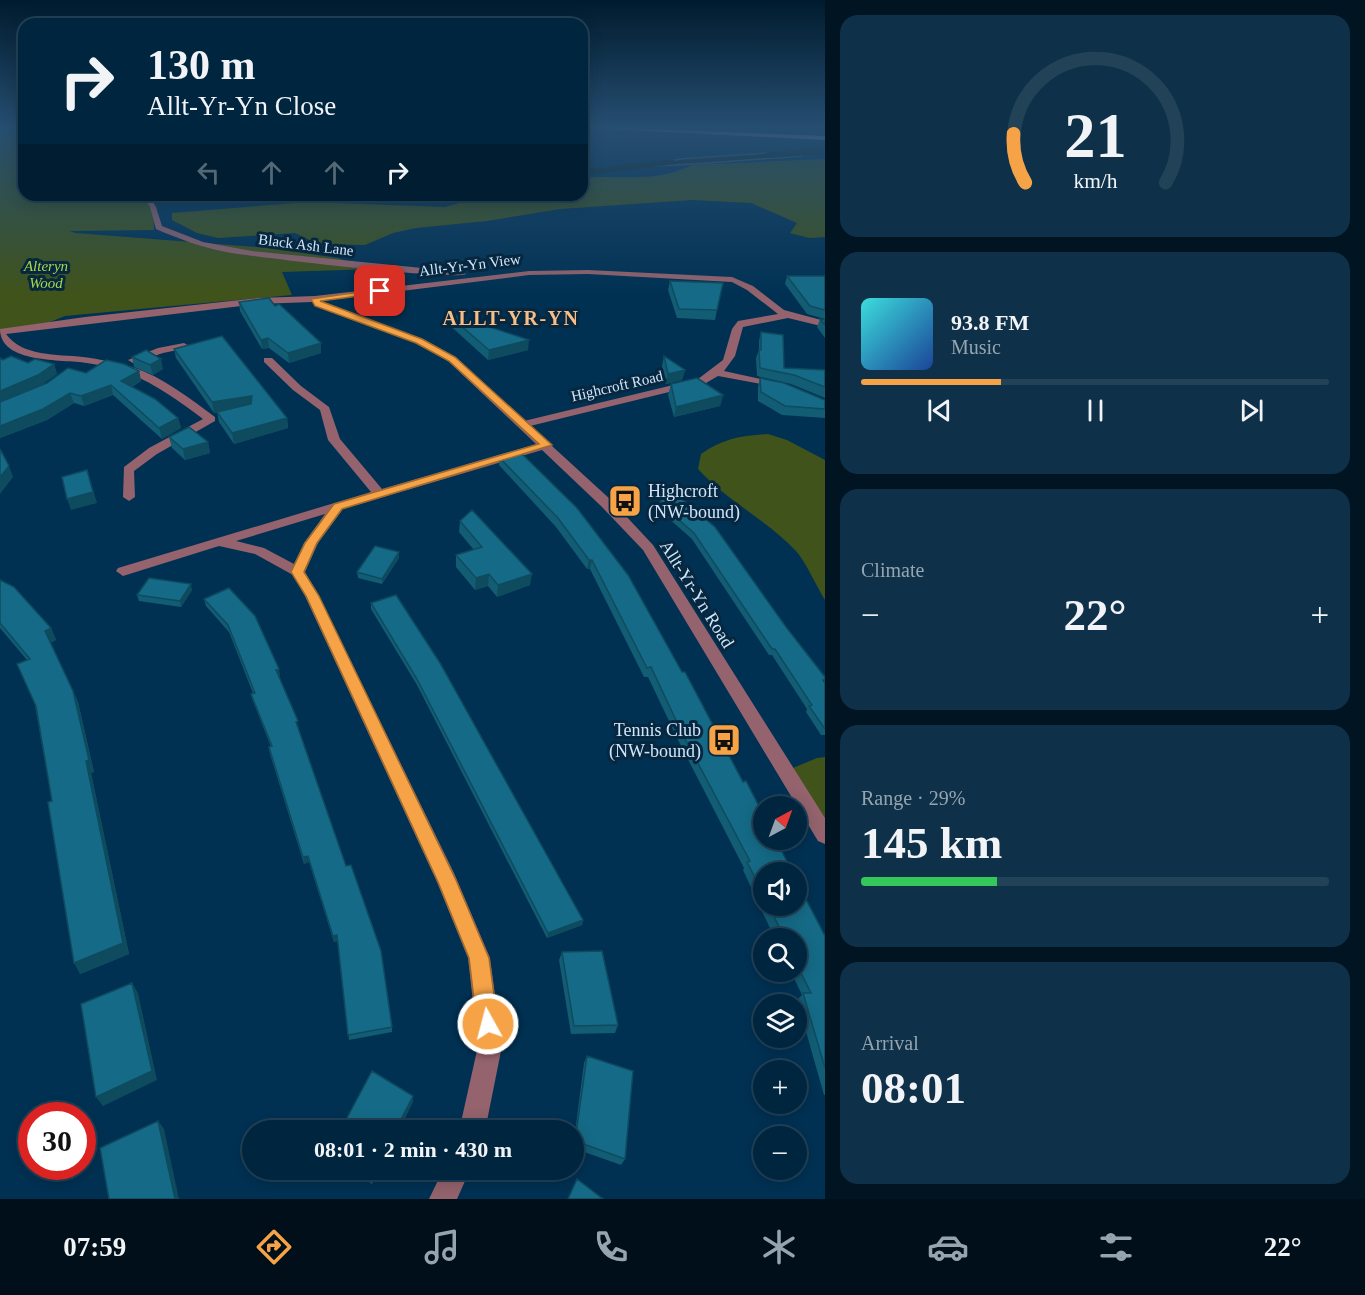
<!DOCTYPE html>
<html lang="en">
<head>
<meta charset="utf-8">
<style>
  body { margin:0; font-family:"Times New Roman",serif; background:#0e3149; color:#f1f3f6; height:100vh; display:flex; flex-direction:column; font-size:22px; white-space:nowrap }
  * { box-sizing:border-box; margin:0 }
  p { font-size:20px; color:#95a5b0 }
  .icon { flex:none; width:33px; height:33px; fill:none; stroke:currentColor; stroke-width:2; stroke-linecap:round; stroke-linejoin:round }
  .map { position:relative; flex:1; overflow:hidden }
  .sheet { display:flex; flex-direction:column; gap:15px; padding:15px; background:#001422; width:540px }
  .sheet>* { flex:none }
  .guide { position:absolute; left:18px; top:18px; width:570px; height:183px; border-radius:18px; box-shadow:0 3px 15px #0003,0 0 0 2px #224258; background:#00253e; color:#f1f3f6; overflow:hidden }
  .needle { width:39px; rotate:41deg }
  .buttons { position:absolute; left:753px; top:796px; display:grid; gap:12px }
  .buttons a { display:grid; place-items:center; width:54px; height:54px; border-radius:50%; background:#00253e; box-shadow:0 3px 15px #0003,0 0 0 2px #224258; font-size:30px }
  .speed { position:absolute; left:18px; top:1102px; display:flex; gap:12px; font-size:30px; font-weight:700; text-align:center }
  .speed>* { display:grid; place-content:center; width:78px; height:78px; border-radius:50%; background:#00253e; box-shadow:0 3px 15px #0003,0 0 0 2px #224258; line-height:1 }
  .speed .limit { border:9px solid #d22; background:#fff; color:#111 }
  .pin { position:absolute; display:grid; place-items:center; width:51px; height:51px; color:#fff; margin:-26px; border-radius:12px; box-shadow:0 3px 9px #0006 }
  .me { position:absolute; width:66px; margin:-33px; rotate:353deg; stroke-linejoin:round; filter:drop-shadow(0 0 4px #0008) }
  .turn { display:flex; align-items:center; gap:21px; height:126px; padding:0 30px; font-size:27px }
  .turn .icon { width:78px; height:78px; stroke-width:2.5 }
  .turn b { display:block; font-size:42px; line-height:51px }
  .lanes { display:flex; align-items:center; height:57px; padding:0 30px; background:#0003; justify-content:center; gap:30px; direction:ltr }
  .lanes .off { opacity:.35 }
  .big { font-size:45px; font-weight:700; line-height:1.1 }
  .sheet .card { flex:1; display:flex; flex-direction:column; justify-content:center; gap:9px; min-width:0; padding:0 21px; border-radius:18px; background:#0e3149 }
  .sheet .dial { align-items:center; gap:0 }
  .dial svg { height:156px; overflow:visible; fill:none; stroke:#224258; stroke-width:7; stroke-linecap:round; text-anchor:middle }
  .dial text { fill:#f1f3f6; stroke:none }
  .song { display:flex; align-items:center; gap:18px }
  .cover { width:72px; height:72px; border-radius:9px; background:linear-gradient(135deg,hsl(180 70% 55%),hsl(220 70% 35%)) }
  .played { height:6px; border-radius:3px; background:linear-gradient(90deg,#f5a346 30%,#224258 30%) }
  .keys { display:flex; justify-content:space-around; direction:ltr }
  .heat { display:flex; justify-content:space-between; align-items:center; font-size:33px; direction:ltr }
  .charge { height:9px; border-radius:4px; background:linear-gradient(90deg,#34c759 29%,#224258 0) }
  .trip { position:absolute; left:242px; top:1120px; width:342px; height:60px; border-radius:30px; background:#00253e; box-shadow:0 3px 15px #0003,0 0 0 2px #224258; font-weight:700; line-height:60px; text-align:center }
  .tab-bar { display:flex; height:96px; justify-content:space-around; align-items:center; background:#000f19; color:#95a5b0 }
  .tab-bar .icon { width:42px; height:42px }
  .tab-bar .on { color:#f5a346 }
  .tab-bar b { font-size:27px; color:#f1f3f6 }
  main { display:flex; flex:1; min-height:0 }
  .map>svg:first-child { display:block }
</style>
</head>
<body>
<main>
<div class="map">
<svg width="825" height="1199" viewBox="0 0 825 1199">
  <rect width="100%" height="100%" fill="#003153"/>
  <path fill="#40531a" d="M0 129 24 132V195H146L153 207 154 230 70 231 75 233 269 248 337 258 374 269 282 272 292 295 65 316 40 326 0 332Z
    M825 159V237L809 238 790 233 797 223 751 203 692 200 560 209 487 221 416 228 393 233 365 245 318 244 295 233 218 238 197 233 172 220V213L308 202 445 207 470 200 475 195H582V178C622 174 654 184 692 165Z
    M768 434 787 440 825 460V600C817 587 806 563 797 552 767 520 727 501 698 469L701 454C721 439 743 435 768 434Z
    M825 757V835L788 770 817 758Z"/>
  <path fill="#0d2421" stroke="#475e63" stroke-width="1.5" d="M767 153H802L795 155 803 156C749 159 694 166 639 166L681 159Z"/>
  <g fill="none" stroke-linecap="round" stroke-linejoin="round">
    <path fill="#0d2421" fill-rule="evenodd" d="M825 148V154L768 158 763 155 768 152Z
      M672 159 677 162 676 164 582 176V170Z"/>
    <path fill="#94636d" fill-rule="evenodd" d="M143 195H149L156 207 162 226 203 242 252 251 462 272 466 274C455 281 252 257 226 252 201 247 179 239 156 229L150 207Z
      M588 270 732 277 753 286 784 310 825 321V327L788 318 743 327 735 356 724 371 783 384V388L718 376 706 383 530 426 551 443 552 446 611 500 653 545 825 818V844L818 841 643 550 601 506 542 450 343 509 318 543 305 572 319 596 454 873 490 958 502 1046 485 1131H459L478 1046 468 958 437 882 305 596 293 575 255 554 219 546 123 576 116 571 118 568 371 492 328 440 320 410 293 390 264 362V358H272L301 386 329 407 340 439 382 489 536 444 448 361 416 343 315 306 312 302 258 304 6 334C23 357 57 354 83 357 99 359 117 363 132 367 163 377 189 398 215 417V421L157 454 134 471 135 497 129 501 123 497 124 467 149 448 203 419C179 401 156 384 128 373 115 368 100 365 87 363 62 359 0 364 0 329L85 317 258 298 315 296 529 271ZM588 274 732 282 747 290 778 314 738 321 732 329 723 360 698 379 524 421 456 357 422 339 321 301 529 275ZM325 514 304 543 294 564 264 548 236 541Z
      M184 343 189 346 187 348 163 353 133 363 128 360 158 348Z
      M443 1170H470L457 1199H429Z"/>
    <path fill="#f4c2cc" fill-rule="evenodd" d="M605 127 825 136V140L608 129Z"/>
  </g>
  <path fill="#125c74" d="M787 276H825V319L807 314 785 284Z
    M670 281 717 310 715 320 677 318 668 290Z
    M239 302 275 306 321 343V353L289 363 269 348 262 349 240 311Z
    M445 312 528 350 488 360 445 321Z
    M820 319 825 320V338L817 327Z
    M761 332 784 368 825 370V398L791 384 757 376 756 358 759 350V341Z
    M174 349 287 418 288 428 234 444 219 422 217 412 214 413 176 358Z
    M664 356 685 370 682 380 666 384 662 366Z
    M132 357 163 369 153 375 134 367Z
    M0 358 3 360 54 364 57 374 41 385 86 373 139 371 141 381 132 387 178 418 181 428 162 439 113 395 84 406 74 403 47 420 0 438Z
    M760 378 825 409V418L782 415 758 401V387Z
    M671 384 723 395 720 406 674 417 668 395Z
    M169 437 208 442 210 453 185 460 172 448Z
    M499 457 577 508 764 873V906H796L825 936V1095H824L797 1000 802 995 791 972H796V939H775L743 870 744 868 680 744 648 677H644L590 569H587L556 527 499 465Z
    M671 490 786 627 825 677V735H821L806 712 807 709 772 655H769L692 539 658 509 659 503Z
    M460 521 530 585 497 597 488 586 475 590 456 567V555L474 550 459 532Z
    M399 552V558L382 584 358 578 357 572Z
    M0 580 51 628 56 640 50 643 78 702 94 772 91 773 129 954 80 974 52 801 27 660 0 628Z
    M192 590 181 607 139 601 137 595Z
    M204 599 280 676 278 677 299 728H298L392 1027V1032L349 1040 338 941 334 942 309 862 304 864 270 754 269 747H271L253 701 251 694 253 693 229 632 206 606Z
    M371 603 583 920 582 925 547 938 417 685 371 609Z
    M562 952 618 1025 615 1033 571 1034 559 960Z
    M587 1056 625 1159 621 1165 573 1148 584 1063Z
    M351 1170H380L372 1184Z"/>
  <path fill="#0f4b5e" d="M268 338 269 348 262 349 261 340Z
    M529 340 528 350 488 360 489 350Z
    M321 343V353L289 363 288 353Z
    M161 359 163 369 153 375 150 365Z
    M54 364 57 374 41 385 0 403V391Z
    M685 370 682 380 666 384 668 374Z
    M139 371 141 381 124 391 121 381Z
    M111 385 113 395 84 406 81 396Z
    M70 393 74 403 47 420 0 438V426Z
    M723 395 720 406 674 417 676 407Z
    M252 396 253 406 214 413 212 402Z
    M178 418 181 428 162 439 159 428Z
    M287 418 288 428 234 444 232 433Z
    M208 442 210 453 185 460 183 449Z
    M9 466 13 477 0 494V477Z
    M87 470 97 503 71 510 67 499Z
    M399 552V558L382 584V579Z
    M589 560H592L590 569H587Z
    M489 574 488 586 475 590 476 578Z
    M532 574 530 585 497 597 498 585Z
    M191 584 192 590 181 607 180 601Z
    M51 628 56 640 50 643 45 631Z
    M279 669 280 676 277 677 276 670Z
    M73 691 78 702 94 772 91 773 129 954 80 974 74 963Z
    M308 856 309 862 304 864 303 857Z
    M583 920 582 925 547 938 548 933Z
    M337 935 338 941 334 942 333 936Z
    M132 983 138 993 157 1080 103 1106 96 1097Z
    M413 1096V1102L399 1131H395Z
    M158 1121 164 1129 179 1199H175Z
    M376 1170H380L372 1184V1179Z"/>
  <path fill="#156b87" stroke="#0f4b5e" stroke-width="1.5" d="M787 276H825V310L810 306Z
    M670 281 723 283 717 310 679 309Z
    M269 298 275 306 279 304 321 343 288 353 268 338 261 340 239 302Z
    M445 312 529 340 489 350Z
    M820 319 825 320V325Z
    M761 332 783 335 784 368 825 370V387L794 375 760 368 759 350H761Z
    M222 336 287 418 232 433 217 412 251 404 252 396 212 402 174 349Z
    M146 350 161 359 150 365 132 357Z
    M11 356 28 363 35 359 54 364 38 375 0 391V358L3 360Z
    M664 356 685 370 668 374Z
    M106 360 124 364 139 371 121 381 155 399 178 418 159 428 111 385 81 396 70 393 43 409 0 426V402L47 383 68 368 86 373Z
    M697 378 723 395 676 407 671 384Z
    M760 378 784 383 825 400V409L785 406 761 392Z
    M189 427 208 442 183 449 169 437Z
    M0 449 9 466 0 477Z
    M519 451 577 508 628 575 682 672H685L743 782 746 781 764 816V840H776L793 873H764V895L747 862 750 861 683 735 651 667 647 668 592 560H589L558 518 499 457Z
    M87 470 93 492 67 499 62 477Z
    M671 490 715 527 786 627 825 677V680H823L825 683V729L809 706 812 705 775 649H772L694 533 659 503Z
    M472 510 532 574 498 585 489 574 476 578 456 555 482 547 460 521Z
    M375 546 399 552 382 579 357 572Z
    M149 578 191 584 180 601 137 595Z
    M0 580 14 587 51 628 45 631 73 691 89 760 86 761 123 943 74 963 48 802 52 801 36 706 17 664 30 659 0 623Z
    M229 588 255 616 279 669 276 670 298 721 296 722 346 866 351 865 381 951 392 1027 348 1035 337 935 333 936 308 856 303 857 269 747 272 746 251 694 255 693 228 625 204 599Z
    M396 595 440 663 583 920 548 933 417 679 371 603Z
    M796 880 825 936V1068L803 993H811L796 963V939H785L769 906H796Z
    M602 951 618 1025 574 1026 562 952Z
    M132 983 152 1071 96 1097 81 1004Z
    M587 1056 633 1071 625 1159 575 1141Z
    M372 1071 413 1096 395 1131H340Z
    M158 1121 175 1199H109L100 1148Z
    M359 1170H376L372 1179Z
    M577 1179 603 1199H568Z"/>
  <linearGradient id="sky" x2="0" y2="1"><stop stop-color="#001b2e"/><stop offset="0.43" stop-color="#264e71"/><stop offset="1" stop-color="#264e71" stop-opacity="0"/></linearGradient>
  <rect width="825" height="295" fill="url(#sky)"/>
  <path fill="#f5a346" stroke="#9f6a2e" stroke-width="1.5" d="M380 289 382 290V293L320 301 422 339 455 357 552 445 342 509 317 543 304 572 319 596 456 880 489 958 498 1024 495 1032 488 1035 480 1032 477 1024 469 958 438 882 306 596 291 572 305 543 334 504 539 444 449 361 416 343 315 306 311 299Z"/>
  <defs>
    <symbol id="bus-square" viewBox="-11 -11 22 22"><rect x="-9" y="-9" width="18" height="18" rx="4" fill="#f5a346" stroke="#07273f"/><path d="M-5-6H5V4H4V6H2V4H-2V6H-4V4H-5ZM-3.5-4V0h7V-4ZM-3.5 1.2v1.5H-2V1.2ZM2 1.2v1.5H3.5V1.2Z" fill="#111"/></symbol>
  </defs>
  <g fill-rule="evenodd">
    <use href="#bus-square" x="606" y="482" width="38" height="38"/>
    <use href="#bus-square" x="705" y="721" width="38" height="38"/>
  </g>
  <g text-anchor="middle" stroke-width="6" stroke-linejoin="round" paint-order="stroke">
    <g font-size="15" fill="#cfe6fc" stroke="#07273f">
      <text transform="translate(306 245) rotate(7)" y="5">Black Ash Lane</text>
      <text transform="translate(470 265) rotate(-7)" y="5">Allt-Yr-Yn View</text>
      <text transform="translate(617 386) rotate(-13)" y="5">Highcroft Road</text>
    </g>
    <g font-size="15" font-style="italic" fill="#a8d747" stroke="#07273f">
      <text x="46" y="271">Alteryn<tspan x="46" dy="17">Wood</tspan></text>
    </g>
    <g font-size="18" fill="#cfe6fc" stroke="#07273f" text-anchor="start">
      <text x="648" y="497">Highcroft<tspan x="648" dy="21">(NW-bound)</tspan></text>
      <text x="701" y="736" text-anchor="end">Tennis Club<tspan x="701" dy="21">(NW-bound)</tspan></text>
    </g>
    <g font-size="18" fill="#cfe6fc" stroke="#07273f">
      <text transform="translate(697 594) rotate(58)" y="6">Allt-Yr-Yn Road</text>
    </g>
    <g font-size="20" font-weight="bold" letter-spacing="1.5" fill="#f9be85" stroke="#07273f">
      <text x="511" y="325">ALLT-YR-YN</text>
    </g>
  </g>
</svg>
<div class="buttons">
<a><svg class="needle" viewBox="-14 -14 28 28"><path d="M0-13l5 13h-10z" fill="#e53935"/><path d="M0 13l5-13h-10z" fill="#95a5b0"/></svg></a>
<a><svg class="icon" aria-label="sound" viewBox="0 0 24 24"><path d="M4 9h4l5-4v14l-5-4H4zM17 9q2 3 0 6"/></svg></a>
<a><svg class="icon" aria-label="search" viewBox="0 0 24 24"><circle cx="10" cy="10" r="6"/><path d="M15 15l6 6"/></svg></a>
<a><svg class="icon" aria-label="layers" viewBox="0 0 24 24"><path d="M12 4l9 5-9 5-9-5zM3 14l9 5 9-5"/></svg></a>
<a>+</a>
<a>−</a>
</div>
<div class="speed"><div class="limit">30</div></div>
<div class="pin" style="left:380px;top:291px;background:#d93025"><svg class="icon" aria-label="arrive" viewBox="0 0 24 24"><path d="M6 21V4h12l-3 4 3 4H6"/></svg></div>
<svg class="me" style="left:488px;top:1024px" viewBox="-20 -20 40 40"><circle r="17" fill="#f5a346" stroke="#fff" stroke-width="3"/><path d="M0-11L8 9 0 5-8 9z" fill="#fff"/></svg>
<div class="trip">08:01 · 2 min · 430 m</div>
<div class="guide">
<div class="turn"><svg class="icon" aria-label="right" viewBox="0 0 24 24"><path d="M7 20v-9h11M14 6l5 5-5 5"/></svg><div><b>130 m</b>Allt-Yr-Yn Close</div></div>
<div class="lanes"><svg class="icon off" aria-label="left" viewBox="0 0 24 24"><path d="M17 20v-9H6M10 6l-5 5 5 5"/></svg><svg class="icon off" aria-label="ahead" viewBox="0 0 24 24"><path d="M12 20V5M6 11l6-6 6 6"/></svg><svg class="icon off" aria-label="ahead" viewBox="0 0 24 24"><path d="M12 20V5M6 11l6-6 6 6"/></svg><svg class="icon" aria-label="right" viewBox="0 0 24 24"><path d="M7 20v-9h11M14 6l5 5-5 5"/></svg></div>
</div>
</div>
<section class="sheet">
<div class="card dial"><svg viewBox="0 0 100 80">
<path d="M14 69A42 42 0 1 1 86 69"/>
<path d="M14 69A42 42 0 0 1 8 44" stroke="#f5a346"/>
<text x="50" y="56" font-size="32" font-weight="700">21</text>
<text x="50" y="72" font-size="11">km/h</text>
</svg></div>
<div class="card">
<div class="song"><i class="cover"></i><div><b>93.8 FM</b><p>Music</p></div></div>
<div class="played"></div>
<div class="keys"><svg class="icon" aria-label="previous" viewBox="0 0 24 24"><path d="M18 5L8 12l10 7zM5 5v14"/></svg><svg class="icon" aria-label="pause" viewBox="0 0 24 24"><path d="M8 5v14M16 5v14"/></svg><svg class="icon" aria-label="next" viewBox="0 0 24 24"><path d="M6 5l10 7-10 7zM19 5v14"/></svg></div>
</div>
<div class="card"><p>Climate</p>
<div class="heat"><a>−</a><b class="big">22°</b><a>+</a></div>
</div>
<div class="card"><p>Range · 29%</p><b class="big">145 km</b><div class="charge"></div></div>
<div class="card"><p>Arrival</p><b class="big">08:01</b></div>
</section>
</main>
<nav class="tab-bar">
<b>07:59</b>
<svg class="icon on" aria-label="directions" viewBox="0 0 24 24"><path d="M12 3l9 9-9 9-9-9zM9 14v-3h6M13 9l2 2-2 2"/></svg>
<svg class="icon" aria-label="music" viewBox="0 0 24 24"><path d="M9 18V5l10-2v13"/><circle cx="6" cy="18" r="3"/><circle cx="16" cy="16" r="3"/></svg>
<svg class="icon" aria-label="phone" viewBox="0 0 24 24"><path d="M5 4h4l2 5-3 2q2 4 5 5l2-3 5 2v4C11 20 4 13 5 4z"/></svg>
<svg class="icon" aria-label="climate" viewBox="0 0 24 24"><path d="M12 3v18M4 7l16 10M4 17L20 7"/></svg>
<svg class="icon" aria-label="car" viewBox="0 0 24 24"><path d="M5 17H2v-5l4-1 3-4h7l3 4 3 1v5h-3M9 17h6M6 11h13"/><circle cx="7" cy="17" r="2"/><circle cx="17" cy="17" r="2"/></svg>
<svg class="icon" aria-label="filters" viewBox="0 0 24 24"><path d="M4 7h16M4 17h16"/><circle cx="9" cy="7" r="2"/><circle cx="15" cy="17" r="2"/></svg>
<b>22°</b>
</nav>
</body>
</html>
